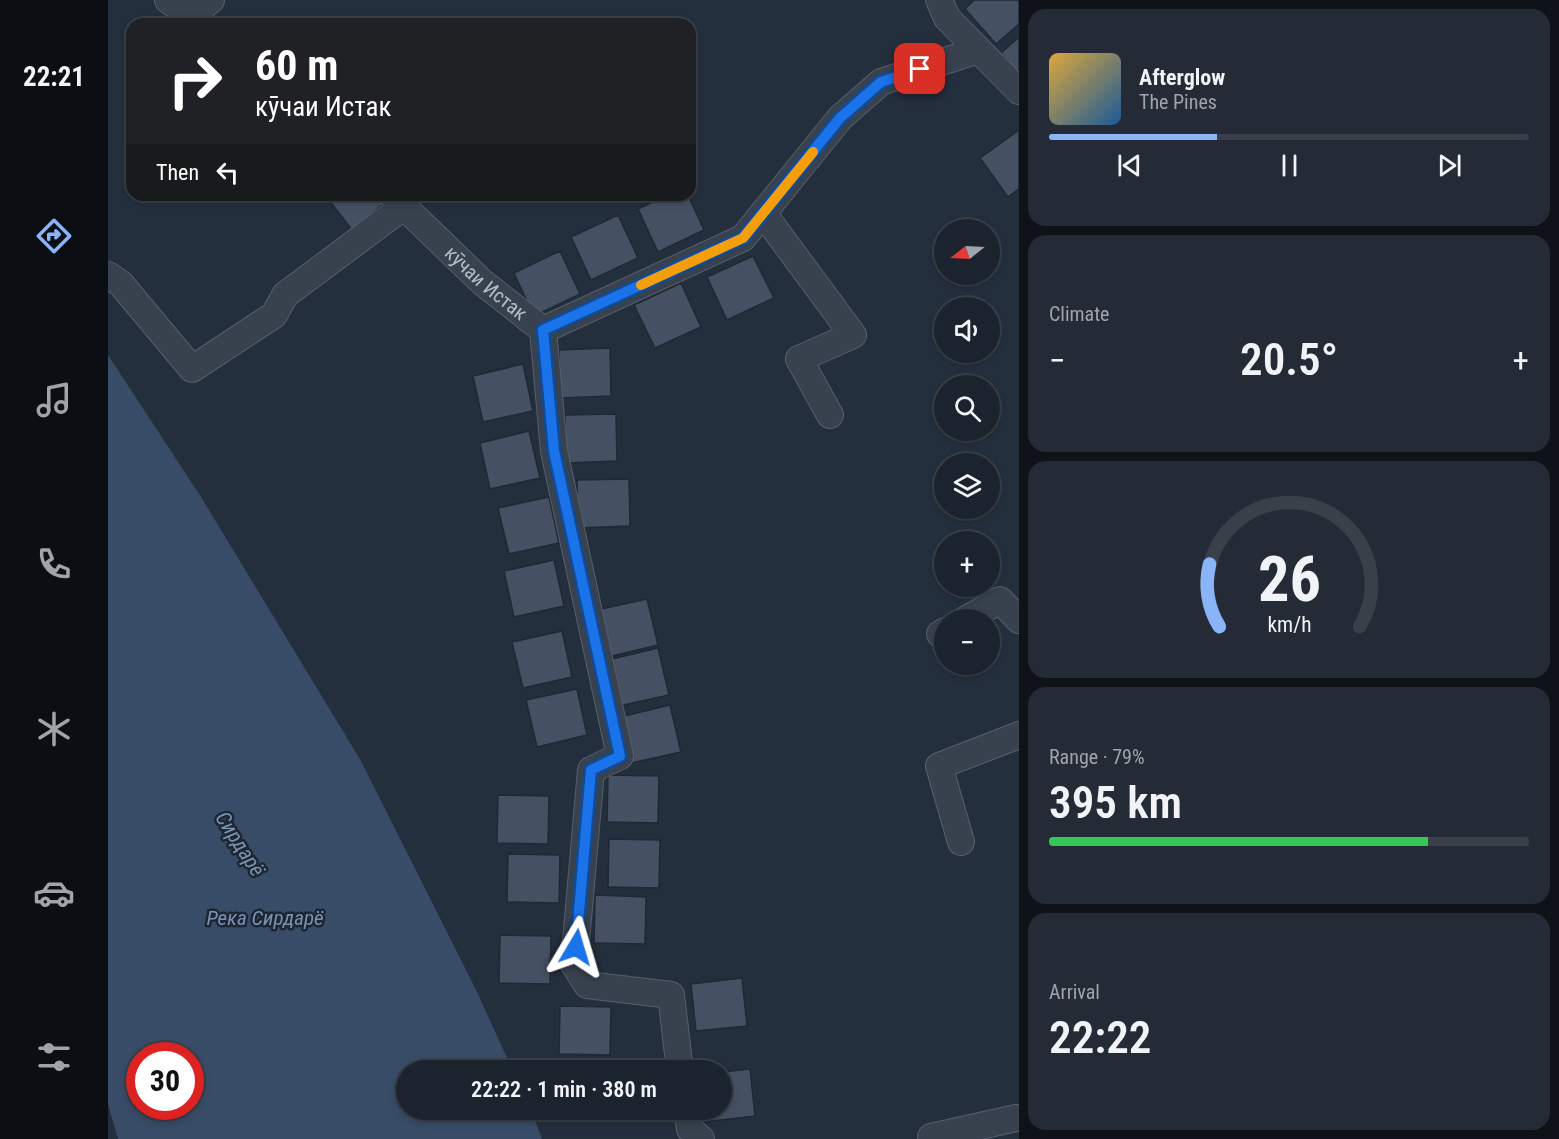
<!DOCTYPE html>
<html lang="en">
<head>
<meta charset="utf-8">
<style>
  body { margin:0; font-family:"Roboto Condensed",sans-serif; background:#242b36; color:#f1f3f6; height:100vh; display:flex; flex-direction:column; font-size:22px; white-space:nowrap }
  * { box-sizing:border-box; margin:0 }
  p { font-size:20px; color:#a0a4aa }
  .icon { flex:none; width:33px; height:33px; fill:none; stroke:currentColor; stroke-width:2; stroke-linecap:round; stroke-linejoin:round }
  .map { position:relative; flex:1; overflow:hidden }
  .details { display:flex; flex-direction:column; gap:9px; padding:9px; background:#0f1319; width:540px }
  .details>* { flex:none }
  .top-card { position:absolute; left:18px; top:18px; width:570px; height:183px; border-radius:18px; box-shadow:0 3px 9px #0003,0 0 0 2px #39404a; background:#202124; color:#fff; overflow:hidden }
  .needle { width:39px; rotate:252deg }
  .controls { position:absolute; left:826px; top:219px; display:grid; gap:12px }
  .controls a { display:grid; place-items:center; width:66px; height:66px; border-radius:50%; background:#1b232e; box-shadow:0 3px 9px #0003,0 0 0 2px #39404a; font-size:30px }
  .speed { position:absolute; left:18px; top:1042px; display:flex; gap:12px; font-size:30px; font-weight:700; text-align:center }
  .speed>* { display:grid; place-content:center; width:78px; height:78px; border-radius:50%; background:#1b232e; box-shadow:0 3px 9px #0003,0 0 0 2px #39404a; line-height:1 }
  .speed .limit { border:9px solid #d22; background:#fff; color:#111 }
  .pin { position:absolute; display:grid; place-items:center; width:51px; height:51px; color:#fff; margin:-26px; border-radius:12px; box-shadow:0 3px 9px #0006 }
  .me { position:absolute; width:66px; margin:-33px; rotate:7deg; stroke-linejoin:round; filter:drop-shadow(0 0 4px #0008) }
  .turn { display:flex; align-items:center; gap:21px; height:126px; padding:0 30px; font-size:27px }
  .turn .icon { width:78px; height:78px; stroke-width:2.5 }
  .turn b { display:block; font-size:42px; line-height:51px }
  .then { display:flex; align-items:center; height:57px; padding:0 30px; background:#0003; gap:12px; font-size:22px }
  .big { font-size:45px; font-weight:600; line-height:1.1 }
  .details .tile { flex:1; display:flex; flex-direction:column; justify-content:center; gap:9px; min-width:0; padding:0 21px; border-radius:18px; background:#242b36 }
  .details .dial { align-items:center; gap:0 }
  .dial svg { height:156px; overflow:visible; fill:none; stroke:#39404a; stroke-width:7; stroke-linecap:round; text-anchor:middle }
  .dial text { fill:#f1f3f6; stroke:none }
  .song { display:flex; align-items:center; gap:18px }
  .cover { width:72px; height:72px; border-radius:9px; background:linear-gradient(135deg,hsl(40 70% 55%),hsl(210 70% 35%)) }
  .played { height:6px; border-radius:3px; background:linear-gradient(90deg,#8ab4f8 35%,#39404a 35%) }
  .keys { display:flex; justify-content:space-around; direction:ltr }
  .heat { display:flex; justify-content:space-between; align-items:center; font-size:33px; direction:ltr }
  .charge { height:9px; border-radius:4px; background:linear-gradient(90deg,#34c759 79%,#39404a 0) }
  .trip { position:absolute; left:288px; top:1060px; width:336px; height:60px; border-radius:30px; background:#1b232e; box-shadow:0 3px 9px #0003,0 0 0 2px #39404a; font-weight:600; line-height:60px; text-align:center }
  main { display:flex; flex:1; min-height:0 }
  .tab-bar { display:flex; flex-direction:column; width:108px; justify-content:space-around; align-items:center; background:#0b0e12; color:#a0a4aa }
  .tab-bar .icon { width:42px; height:42px }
  .tab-bar .on { color:#8ab4f8 }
  .tab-bar b { font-size:27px; color:#f1f3f6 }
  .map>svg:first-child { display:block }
</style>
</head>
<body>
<main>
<nav class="tab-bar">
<b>22:21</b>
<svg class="icon on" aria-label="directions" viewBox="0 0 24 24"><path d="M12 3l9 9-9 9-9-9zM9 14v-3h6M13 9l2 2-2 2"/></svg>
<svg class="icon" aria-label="music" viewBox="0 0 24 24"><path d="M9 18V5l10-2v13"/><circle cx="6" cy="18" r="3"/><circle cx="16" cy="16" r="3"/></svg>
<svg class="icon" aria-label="phone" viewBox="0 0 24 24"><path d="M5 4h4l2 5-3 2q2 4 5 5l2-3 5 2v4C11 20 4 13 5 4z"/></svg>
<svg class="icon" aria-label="climate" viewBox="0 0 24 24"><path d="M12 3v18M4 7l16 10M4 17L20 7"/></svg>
<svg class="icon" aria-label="car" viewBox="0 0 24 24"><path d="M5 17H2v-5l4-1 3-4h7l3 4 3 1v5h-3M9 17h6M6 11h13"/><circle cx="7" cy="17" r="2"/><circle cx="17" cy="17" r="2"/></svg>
<svg class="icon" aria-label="filters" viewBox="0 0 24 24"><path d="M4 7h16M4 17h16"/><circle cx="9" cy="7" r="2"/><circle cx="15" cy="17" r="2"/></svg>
</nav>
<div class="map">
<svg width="911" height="1139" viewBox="0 0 911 1139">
  <rect width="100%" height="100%" fill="#242f3e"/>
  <path fill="#394c67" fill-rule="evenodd" d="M0 355 93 497 253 761 369 992 405 1071H298V1110H423L434 1139H10L0 1104ZM32 1056H82V1107H32Z"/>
  <path fill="#455162" stroke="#1f2835" stroke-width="1.5" d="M866 0H911V24L888 44 857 9Z
    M911 37V74L893 53Z
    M911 130V189L900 197 872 158Z
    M217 195H267L275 204 244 230Z
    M559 195H580L596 230 550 252 530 209Z
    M510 215 530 258 483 280 463 237Z
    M452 251 472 294 426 316 406 273Z
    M645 256 666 298 619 320 599 277Z
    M573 283 593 327 547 348 526 305Z
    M502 348 503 396 452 398 451 350Z
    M415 364 425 411 375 422 365 376Z
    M508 414 509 461 458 463 457 415Z
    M421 431 432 478 382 489 372 443Z
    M521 479 522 526 470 528 469 480Z
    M441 497 451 543 401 554 390 508Z
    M446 560 456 606 406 617 396 571Z
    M539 599 550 645 500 657 489 610Z
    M454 631 464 677 415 688 404 642Z
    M550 648 561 695 511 706 500 660Z
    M469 689 479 735 429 747 418 700Z
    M562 705 573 752 523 763 512 717Z
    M500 775 551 776 550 823 499 822Z
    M390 795 441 796 440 844 389 843Z
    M501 839 552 840 551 888 500 887Z
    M400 854 452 855 451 903 399 902Z
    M487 895 538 897 537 944 486 943Z
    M392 935 443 936 442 984 391 983Z
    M634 978 639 1026 588 1031 583 984Z
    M452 1006 503 1007 502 1055 451 1054Z
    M550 1059 552 1071H500L499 1065Z
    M642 1069 647 1116 596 1122 595 1110H614V1072Z"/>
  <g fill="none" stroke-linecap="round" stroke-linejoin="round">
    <defs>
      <g id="minor">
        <path d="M60 0 95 24"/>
        <path d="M831 0 839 18 911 91"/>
        <path d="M83 15 103 0"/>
        <path id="s1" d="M284 195 374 282 435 330 446 451 512 756 483 770 466 964 479 985 563 995 572 1071"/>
        <path d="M655 213 745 335 691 359 722 415"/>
        <path d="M0 275 13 284 84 369 166 315 177 295 295 207"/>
        <path d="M435 330 635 238 732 118 773 82 870 50"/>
        <path d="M857 620 892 600 911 620"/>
        <path d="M832 634 837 631"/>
        <path d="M853 842 831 766 911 735"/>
        <path d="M579 1110 582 1129 593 1139"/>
        <path d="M823 1137 908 1118"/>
      </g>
    </defs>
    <use href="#minor" stroke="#565f6c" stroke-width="28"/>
    <use href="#minor" stroke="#38414e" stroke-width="26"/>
  </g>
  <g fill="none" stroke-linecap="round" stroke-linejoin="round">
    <defs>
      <path id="route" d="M468 947 483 770 512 756 446 451 435 330 635 238 732 118 773 82 812 69"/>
    </defs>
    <use href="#route" stroke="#114b97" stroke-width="15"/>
    <use href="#route" stroke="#1a73e8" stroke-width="10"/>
    <path stroke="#f59e0b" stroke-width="10" d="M533 285 635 238 705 152"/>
  </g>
  <g text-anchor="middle" stroke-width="5" stroke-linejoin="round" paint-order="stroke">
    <g font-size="20" fill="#b4bcc9" stroke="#1d2633">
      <text dy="7" stroke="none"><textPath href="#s1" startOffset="129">кӯчаи Истак</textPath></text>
    </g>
    <g font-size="21" font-style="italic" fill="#7c92b1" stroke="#1d2633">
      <text transform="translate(132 844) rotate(57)" y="7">Сирдарё</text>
      <text x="157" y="925">Река Сирдарё</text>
    </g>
  </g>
</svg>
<div class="controls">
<a><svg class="needle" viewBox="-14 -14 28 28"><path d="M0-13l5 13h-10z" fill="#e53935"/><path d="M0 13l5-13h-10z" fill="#a0a4aa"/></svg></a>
<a><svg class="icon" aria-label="sound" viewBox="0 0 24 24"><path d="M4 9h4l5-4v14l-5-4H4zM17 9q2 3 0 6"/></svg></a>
<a><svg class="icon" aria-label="search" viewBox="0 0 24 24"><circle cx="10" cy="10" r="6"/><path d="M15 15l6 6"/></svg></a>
<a><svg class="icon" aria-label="layers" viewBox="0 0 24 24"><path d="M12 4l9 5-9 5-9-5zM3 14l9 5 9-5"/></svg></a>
<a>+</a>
<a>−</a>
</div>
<div class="speed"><div class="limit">30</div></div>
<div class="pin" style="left:812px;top:69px;background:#d93025"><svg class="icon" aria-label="arrive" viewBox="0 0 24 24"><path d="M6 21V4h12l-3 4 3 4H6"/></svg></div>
<svg class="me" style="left:468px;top:947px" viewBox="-20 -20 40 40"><path d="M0-17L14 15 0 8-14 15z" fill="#1a73e8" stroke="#fff" stroke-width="4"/></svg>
<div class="trip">22:22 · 1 min · 380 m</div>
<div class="top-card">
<div class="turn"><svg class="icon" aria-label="right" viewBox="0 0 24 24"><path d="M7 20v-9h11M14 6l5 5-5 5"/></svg><div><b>60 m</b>кӯчаи Истак</div></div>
<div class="then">Then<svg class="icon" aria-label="left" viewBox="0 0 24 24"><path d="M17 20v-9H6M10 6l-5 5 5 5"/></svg></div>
</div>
</div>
<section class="details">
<div class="tile">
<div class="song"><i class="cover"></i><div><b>Afterglow</b><p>The Pines</p></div></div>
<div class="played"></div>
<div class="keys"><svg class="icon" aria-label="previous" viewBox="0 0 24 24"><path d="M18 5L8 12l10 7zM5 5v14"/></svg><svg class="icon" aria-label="pause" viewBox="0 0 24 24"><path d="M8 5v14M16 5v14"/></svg><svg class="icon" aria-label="next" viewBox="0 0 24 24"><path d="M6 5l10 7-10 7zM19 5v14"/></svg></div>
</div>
<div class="tile"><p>Climate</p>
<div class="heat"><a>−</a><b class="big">20.5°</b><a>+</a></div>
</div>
<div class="tile dial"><svg viewBox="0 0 100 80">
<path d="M14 69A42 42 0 1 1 86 69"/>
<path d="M14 69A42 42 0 0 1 9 37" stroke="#8ab4f8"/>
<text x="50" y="56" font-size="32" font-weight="700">26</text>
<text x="50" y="72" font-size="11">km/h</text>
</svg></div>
<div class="tile"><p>Range · 79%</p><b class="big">395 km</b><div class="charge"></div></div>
<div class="tile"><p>Arrival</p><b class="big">22:22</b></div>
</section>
</main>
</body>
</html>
